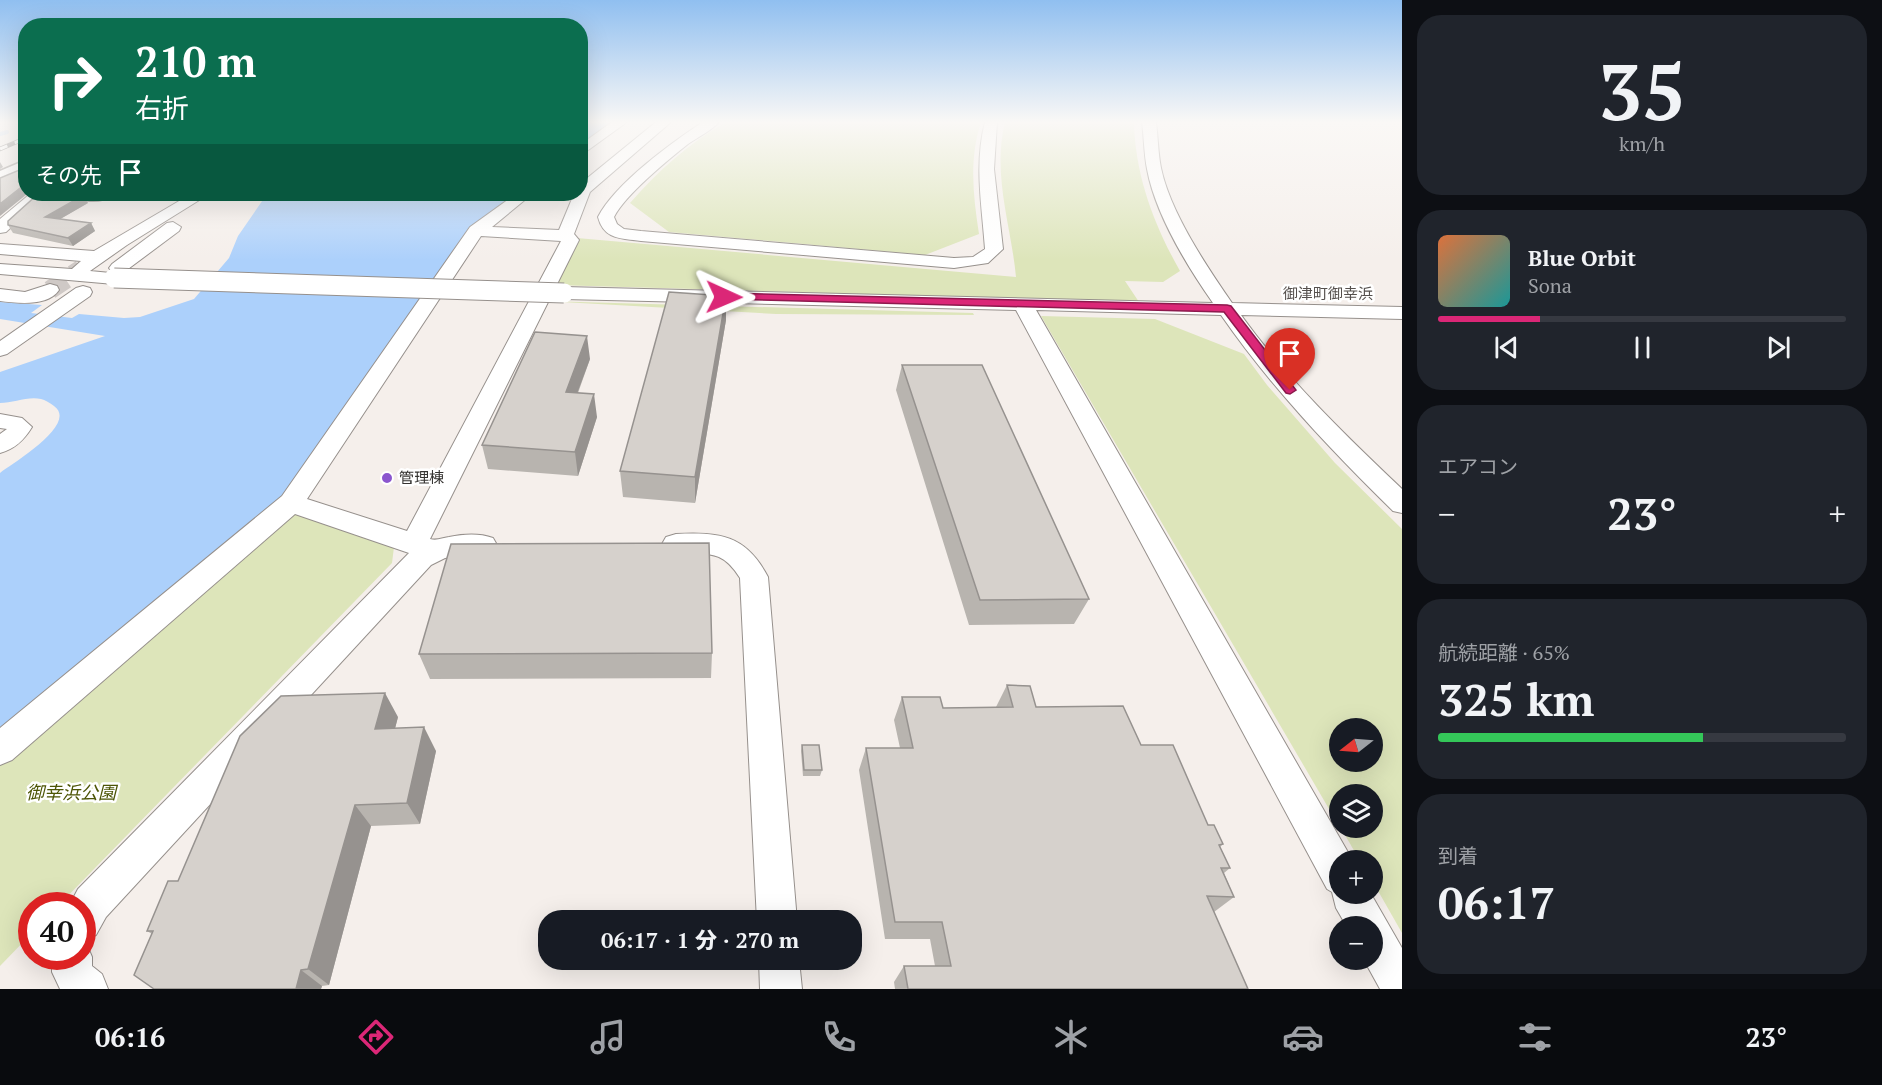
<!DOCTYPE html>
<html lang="ja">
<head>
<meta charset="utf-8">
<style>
  body { margin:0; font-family:"PT Serif","Noto Sans JP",serif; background:#20242c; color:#f1f3f6; height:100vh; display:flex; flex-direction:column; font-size:22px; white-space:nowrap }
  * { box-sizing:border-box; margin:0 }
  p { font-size:20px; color:#9ea1a6 }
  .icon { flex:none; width:33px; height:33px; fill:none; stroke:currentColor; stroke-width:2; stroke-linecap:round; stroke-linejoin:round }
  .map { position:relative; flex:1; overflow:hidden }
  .sheet { display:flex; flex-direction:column; gap:15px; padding:15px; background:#0d0f14; width:480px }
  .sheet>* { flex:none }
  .top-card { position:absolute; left:18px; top:18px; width:570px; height:183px; border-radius:24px; box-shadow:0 6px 24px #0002; background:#0b6e4f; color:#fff; overflow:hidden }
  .needle { width:39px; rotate:253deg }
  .fabs { position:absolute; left:1329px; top:718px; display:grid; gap:12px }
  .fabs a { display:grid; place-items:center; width:54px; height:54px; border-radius:50%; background:#171b24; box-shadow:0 6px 24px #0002; font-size:30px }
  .speed { position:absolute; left:18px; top:892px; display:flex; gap:12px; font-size:30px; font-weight:700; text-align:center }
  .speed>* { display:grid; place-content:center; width:78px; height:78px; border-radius:50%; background:#171b24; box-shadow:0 6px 24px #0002; line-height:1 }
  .speed .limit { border:9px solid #d22; background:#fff; color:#111 }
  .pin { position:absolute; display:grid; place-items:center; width:51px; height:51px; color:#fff; margin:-62px -26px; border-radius:50% 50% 50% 0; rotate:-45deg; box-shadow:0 0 6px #0007 }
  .pin .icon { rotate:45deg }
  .me { position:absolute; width:66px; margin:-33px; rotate:91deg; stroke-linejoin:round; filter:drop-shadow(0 0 4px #0008) }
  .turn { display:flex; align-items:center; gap:21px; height:126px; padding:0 18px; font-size:27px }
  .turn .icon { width:78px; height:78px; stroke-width:2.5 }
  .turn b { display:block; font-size:42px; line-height:51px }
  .then { display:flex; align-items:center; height:57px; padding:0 18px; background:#0003; gap:12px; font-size:22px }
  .big { font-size:45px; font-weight:800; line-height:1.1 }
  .sheet .widget { flex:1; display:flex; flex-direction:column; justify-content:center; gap:9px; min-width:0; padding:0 21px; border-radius:24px; background:#20242c }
  .sheet .dial { align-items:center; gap:0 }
  .dial b { font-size:78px; line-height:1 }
  .song { display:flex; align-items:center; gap:18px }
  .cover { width:72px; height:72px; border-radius:9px; background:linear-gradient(135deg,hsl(20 70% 55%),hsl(180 70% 35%)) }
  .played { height:6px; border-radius:3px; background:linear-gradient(90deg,#db2777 25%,#363941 25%) }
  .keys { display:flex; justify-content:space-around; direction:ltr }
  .heat { display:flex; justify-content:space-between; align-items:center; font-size:33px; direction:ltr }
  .charge { height:9px; border-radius:4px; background:linear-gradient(90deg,#34c759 65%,#363941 0) }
  .trip { position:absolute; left:538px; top:910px; width:324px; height:60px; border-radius:24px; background:#171b24; box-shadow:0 6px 24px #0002; font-weight:800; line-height:60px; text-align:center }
  .tab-bar { display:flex; height:96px; justify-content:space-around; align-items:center; background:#090b0e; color:#9ea1a6 }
  .tab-bar .icon { width:42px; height:42px }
  .tab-bar .current { color:#db2777 }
  .tab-bar b { font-size:27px; color:#f1f3f6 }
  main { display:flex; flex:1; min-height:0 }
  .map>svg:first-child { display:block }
</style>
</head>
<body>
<main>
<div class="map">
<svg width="1402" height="989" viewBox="0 0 1402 989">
  <rect width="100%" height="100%" fill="#f5efeb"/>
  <path fill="#dde5ba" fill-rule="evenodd" d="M726 122H981C969 159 973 195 979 234L925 255 669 232 630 203C658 171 689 143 726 122Z
    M1005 122H1134C1135 175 1154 225 1180 271L1163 282 1125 281 1139 302 554 285 577 238 1016 277C1011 224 992 175 1005 122Z
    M544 301 973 313 974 315 776 314Z
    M1041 316 1155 319 1244 354 1267 385 1335 463 1402 529V933L1373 882 1372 861H1360L1341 828H1372V795H1340L1339 826ZM1340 729H1372V762H1340Z
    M293 513 394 547 392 563 58 906H32L31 934 0 966V763Z"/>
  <path fill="#acd0fb" d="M581 122H614L581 147Z
    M267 194H518L472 228 286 499 0 738V473C13 463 79 424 54 406 50 403 45 400 41 399 28 396 13 403 0 403V372L105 336 0 319V302L42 305 31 313 72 318 79 314 124 318 140 317 194 299 229 258 238 236Z"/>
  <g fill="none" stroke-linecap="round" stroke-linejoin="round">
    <path stroke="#acd0fb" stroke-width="4" d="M0 134 7 132"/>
    <path stroke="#cfc9c6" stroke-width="19" stroke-dasharray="19 9" stroke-linecap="butt" d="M50 290 81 269"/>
    <defs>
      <path id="minor" d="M612 122H627L580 156V145Z
        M656 122H671L590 192 574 234 579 240 430 539C437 541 442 538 449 537 464 534 479 533 493 538L497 545 493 552 445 558 431 565 106 917 96 935 82 941V906H69L78 889 409 553 295 514 12 760 0 765V728L282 496 470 227 516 194H532L492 227 559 230 574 194H580V184ZM481 236 561 241 407 531 307 499Z
        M703 122H719C711 131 698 137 688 144 668 160 625 195 614 217L617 224 624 229 641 231 954 258 973 257 985 249C982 206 974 164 985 122H997L994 169 1003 249 988 263 954 268 641 241C621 238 604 240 598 217 615 184 672 142 703 122Z
        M1142 122H1156C1158 137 1158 153 1161 168 1170 212 1207 267 1232 303L1402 307V319L1241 315C1287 379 1345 435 1402 489V513L1393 511C1331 450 1270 386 1221 315L1036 310 1353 861H1340V894H1371L1402 948V989H1380L1364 960H1372V927H1347L1336 908 1332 892 1327 889 1016 310 564 299 557 297 555 293 557 289 564 287 1213 303C1187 266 1155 213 1147 169 1144 154 1144 137 1142 122Z
        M30 194H47L6 232 0 233V219Z
        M71 194H107L109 196C102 204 78 202 71 194Z
        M191 194H209L127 245 90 271 121 274 123 278 121 282 114 284 0 274V264L72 269 81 261 0 254V244L94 251Z
        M173 222 181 227 179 231 124 272H112L109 268 112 264 167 223Z
        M50 284 57 286 59 290C48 307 17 303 0 301V289L25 292Z
        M83 286 90 288 92 292 90 296 7 354 0 356V341L76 288Z
        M0 414 22 418 32 427C24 440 15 449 0 453V434L7 429 0 428Z
        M676 534C720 532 746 535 768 577L797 921H757L740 578C716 540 700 562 666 551L662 544 666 537Z
        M82 941 86 943 92 957V966L102 974 108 989H60L52 972V957H82Z
        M759 960H799L802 989H760Z"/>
      <path id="highway" d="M26 160V174L0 185V171Z"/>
    </defs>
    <use href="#minor" stroke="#96908c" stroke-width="2"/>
    <use href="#highway" stroke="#96908c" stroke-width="3"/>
    <use href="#minor" fill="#fff" fill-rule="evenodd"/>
    <use href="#highway" fill="#fff" fill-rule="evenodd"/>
    <defs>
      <path id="rail" d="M0 149 26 138"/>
    </defs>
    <use href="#rail" stroke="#4e4b49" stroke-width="4.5"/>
    <use href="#rail" stroke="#fff" stroke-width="3" stroke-dasharray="8" stroke-linecap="butt"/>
    <defs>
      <path id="minor-bridge" d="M114 278 564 293"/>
    </defs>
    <use href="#minor-bridge" stroke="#96908c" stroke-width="21" stroke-linecap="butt"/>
    <use href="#minor-bridge" stroke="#fff" stroke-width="19"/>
  </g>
  <path fill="#b8b4af" d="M88 203 60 219 91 223 95 231 73 246 13 233 8 225Z
    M726 296V320L695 503 623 497 620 471Z
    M590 359 578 393 597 417 578 476 488 469 482 445Z
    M902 365 1089 599 1074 624 969 625 896 390Z
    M712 653 711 678 430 679 419 654Z
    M1007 685 1036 707 1141 745 1208 825 1223 844 1220 847 1230 868 1224 873 1234 897 1214 912 1248 989H895L894 982 904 966H935L930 939H885L859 770 866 748H900L894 720 902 697 943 708 996 707Z
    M398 717 395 728 436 751 420 824 371 826 329 985 322 986 321 989H154L152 934 147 931 178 881Z
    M802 745 822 770 820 776H803L801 751Z"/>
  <path fill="#96928f" d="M0 162 3 167 0 169Z
    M24 185 26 187V194H27L0 216V204Z
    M84 195 88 203 50 225 45 217Z
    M91 223 95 231 73 246 68 238Z
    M726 296V320L695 503V477Z
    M587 336 590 359 569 415 566 392Z
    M594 394 597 417 578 476 575 452Z
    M385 693 398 717 389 752 375 729Z
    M424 727 436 751 420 824 407 803Z
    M355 805 371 826 329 985 308 969Z
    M301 970 322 986 321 989H296Z"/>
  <path fill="#d6d1cc" stroke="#96928f" stroke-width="1.5" d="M26 163V185H24L0 204V178L22 169 24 164Z
    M38 194H77L84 195 45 217 91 223 68 238 8 225V221Z
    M669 292 726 296 695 477 620 471Z
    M535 332 587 336 566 392 594 394 575 452 482 445Z
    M902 365H982L1089 599 980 600Z
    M709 543 712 653 419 654 451 544Z
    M1007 685 1030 686 1036 707 1123 706 1141 745H1173L1208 825H1214L1223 844 1219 845 1230 868H1221L1234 897 1207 896 1248 989H908L904 966H951L942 922H895L866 748H913L902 697H940L943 708 1013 707Z
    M385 693 375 729 424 727 407 803 355 805 308 969 301 970 296 989H154L134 975 153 931H147L168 881H178L240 736 281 696Z
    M802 745H819L822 770H804Z"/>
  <linearGradient id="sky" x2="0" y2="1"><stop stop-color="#90bff0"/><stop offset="0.47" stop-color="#faf8f6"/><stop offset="1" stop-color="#faf8f6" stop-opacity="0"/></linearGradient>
  <rect width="1402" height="260" fill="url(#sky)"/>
  <path fill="#db2777" stroke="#8e194d" stroke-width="1.5" d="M724 293 1227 305 1231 306 1296 390 1290 394 1286 393 1224 312 721 299V294Z"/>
  <circle fill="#8b56ce" stroke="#fff" stroke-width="2" cx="387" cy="478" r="6"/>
  <g text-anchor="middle" stroke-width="5" stroke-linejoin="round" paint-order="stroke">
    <g font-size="15" fill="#55504d" stroke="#fff">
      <text x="1328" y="299">御津町御幸浜</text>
    </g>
    <g font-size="15" fill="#353331" stroke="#fff" text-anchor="start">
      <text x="399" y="483">管理棟</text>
    </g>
    <g font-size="18" font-style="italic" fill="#4d5506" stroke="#fff">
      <text x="71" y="799">御幸浜公園</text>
    </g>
  </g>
</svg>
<div class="fabs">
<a><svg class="needle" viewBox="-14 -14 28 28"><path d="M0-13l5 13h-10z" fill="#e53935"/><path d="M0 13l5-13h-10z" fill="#9ea1a6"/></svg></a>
<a><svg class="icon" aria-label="layers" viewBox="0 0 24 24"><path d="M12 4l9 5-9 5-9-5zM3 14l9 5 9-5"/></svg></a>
<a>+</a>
<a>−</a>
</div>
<div class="speed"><div class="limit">40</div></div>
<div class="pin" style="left:1290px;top:390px;background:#d93025"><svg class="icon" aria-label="arrive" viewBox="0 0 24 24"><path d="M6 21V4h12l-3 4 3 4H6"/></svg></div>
<svg class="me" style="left:724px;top:297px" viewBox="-20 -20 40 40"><path d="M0-17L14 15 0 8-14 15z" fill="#db2777" stroke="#fff" stroke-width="4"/></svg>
<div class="trip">06:17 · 1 分 · 270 m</div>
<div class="top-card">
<div class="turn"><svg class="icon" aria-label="right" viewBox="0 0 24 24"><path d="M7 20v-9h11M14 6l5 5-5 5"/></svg><div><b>210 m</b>右折</div></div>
<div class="then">その先<svg class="icon" aria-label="arrive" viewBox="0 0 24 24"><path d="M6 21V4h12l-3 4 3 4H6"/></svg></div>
</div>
</div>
<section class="sheet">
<div class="widget dial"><b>35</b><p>km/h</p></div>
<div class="widget">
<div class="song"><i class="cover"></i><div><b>Blue Orbit</b><p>Sona</p></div></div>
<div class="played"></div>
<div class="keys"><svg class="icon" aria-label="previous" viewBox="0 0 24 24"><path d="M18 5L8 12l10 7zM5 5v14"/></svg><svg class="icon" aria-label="pause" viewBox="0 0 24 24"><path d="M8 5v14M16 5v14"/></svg><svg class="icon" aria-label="next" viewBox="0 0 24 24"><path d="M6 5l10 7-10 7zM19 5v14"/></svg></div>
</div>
<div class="widget"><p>エアコン</p>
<div class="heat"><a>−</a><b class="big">23°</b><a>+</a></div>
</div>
<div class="widget"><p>航続距離 · 65%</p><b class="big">325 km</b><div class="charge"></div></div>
<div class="widget"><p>到着</p><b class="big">06:17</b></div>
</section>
</main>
<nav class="tab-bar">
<b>06:16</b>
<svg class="icon current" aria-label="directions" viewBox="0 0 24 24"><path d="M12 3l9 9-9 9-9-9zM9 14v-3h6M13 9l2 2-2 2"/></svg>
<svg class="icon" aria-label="music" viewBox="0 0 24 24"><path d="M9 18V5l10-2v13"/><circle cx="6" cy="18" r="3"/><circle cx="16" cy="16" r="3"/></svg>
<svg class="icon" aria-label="phone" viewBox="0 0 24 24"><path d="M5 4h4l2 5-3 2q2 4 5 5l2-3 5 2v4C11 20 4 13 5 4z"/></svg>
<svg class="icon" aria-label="climate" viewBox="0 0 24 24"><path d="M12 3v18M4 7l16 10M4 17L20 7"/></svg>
<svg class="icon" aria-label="car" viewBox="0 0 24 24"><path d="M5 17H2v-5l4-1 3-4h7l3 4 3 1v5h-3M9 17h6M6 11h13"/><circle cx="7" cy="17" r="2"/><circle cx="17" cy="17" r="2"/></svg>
<svg class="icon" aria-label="filters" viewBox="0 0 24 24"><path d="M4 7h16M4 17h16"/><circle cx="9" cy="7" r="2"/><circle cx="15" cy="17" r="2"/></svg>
<b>23°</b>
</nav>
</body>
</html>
